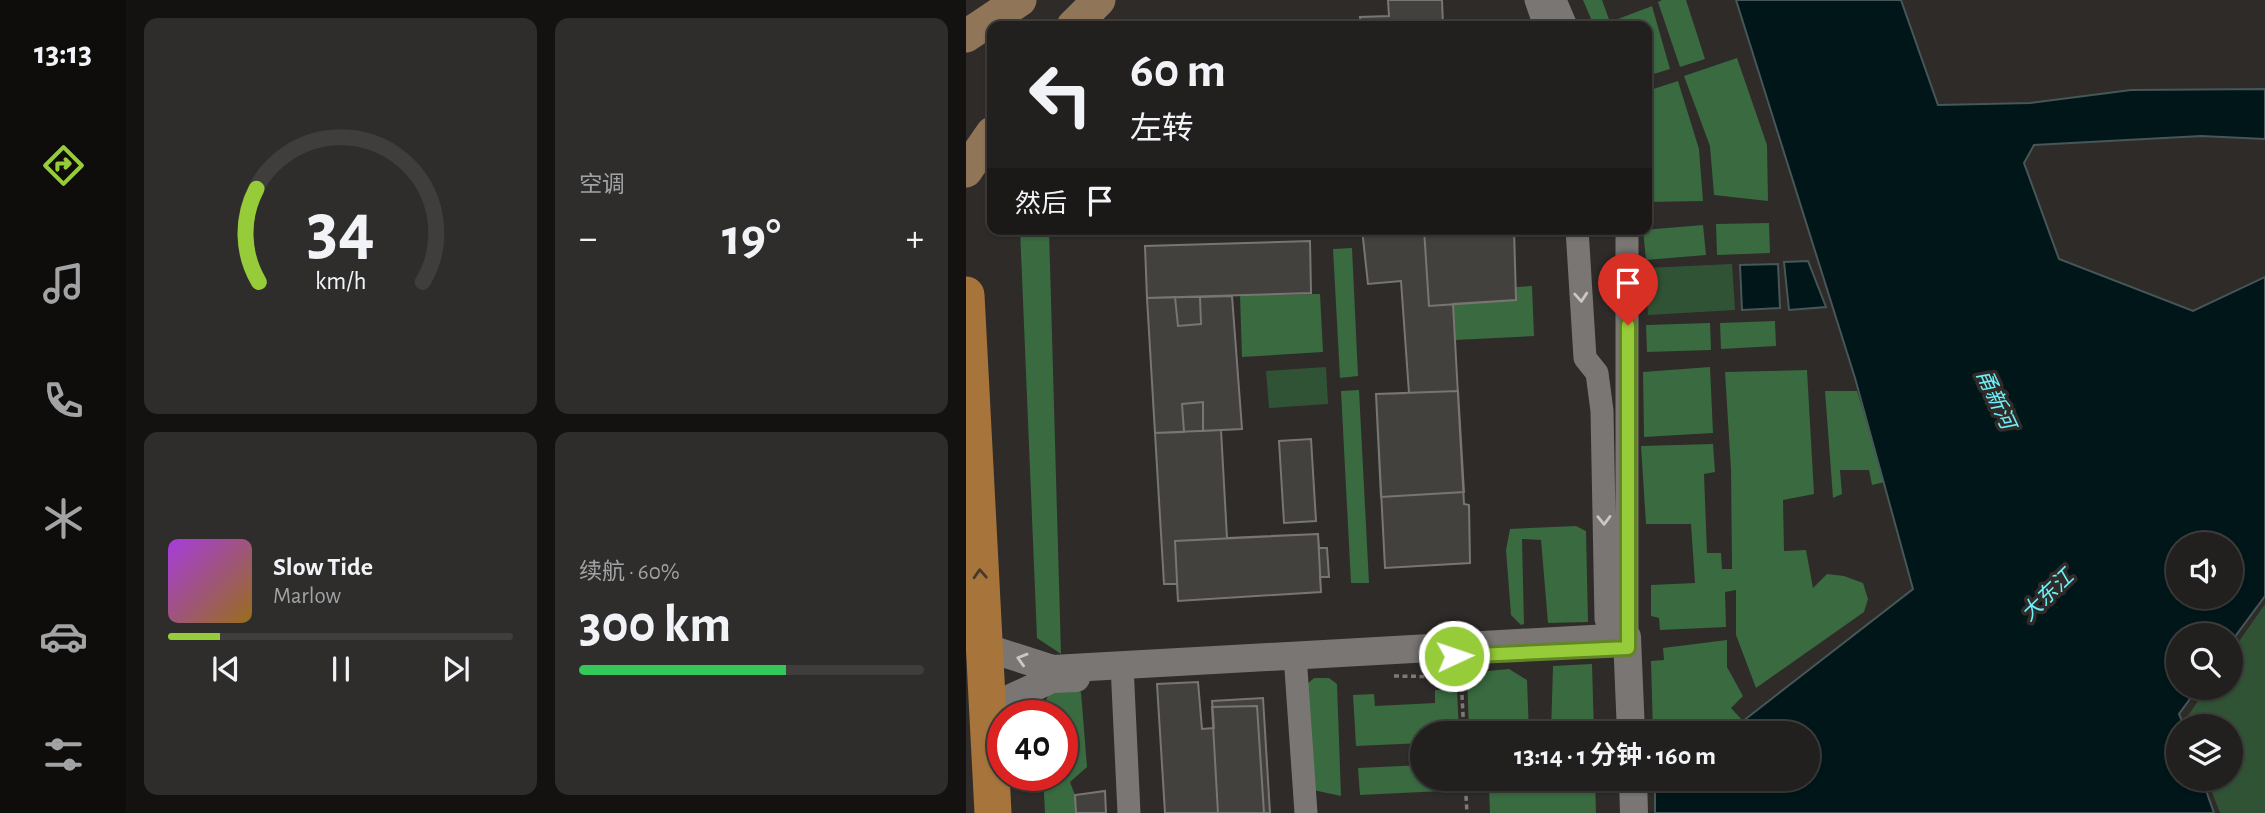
<!DOCTYPE html>
<html lang="zh">
<head>
<meta charset="utf-8">
<style>
  body { margin:0; font-family:"Alegreya Sans","Noto Sans SC",sans-serif; background:#2e2d2c; color:#f1f3f6; height:100vh; display:flex; flex-direction:column; font-size:26px; white-space:nowrap }
  * { box-sizing:border-box; margin:0 }
  p { font-size:23px; color:#a2a3a4 }
  .icon { flex:none; width:38px; height:38px; fill:none; stroke:currentColor; stroke-width:2; stroke-linecap:round; stroke-linejoin:round }
  .map { position:relative; flex:1; overflow:hidden }
  .side { display:flex; flex-direction:column; gap:18px; padding:18px; background:#131211; width:840px }
  .side>* { flex:none }
  .top-card { position:absolute; left:21px; top:21px; width:665px; height:214px; border-radius:14px; box-shadow:0 2px 5px #0004,0 0 0 2px #3f3e3d; background:#22201f; color:#f1f3f6; overflow:hidden }
  .fabs { position:absolute; left:1200px; top:532px; display:grid; gap:14px }
  .fabs a { display:grid; place-items:center; width:77px; height:77px; border-radius:50%; background:#22201f; box-shadow:0 2px 5px #0004,0 0 0 2px #3f3e3d; font-size:35px }
  .speed { position:absolute; left:21px; top:700px; display:flex; gap:14px; font-size:35px; font-weight:700; text-align:center }
  .speed>* { display:grid; place-content:center; width:91px; height:91px; border-radius:50%; background:#22201f; box-shadow:0 2px 5px #0004,0 0 0 2px #3f3e3d; line-height:1 }
  .speed .limit { border:10px solid #d22; background:#fff; color:#111 }
  .pin { position:absolute; display:grid; place-items:center; width:60px; height:60px; color:#fff; margin:-72px -30px; border-radius:50% 50% 50% 0; rotate:-45deg; box-shadow:0 0 7px #0007 }
  .pin .icon { rotate:45deg }
  .me { position:absolute; width:77px; margin:-38px; rotate:87deg; stroke-linejoin:round; filter:drop-shadow(0 0 5px #0008) }
  .turn { display:flex; align-items:center; gap:24px; height:147px; padding:0 28px; font-size:32px }
  .turn .icon { width:91px; height:91px; stroke-width:2.5 }
  .turn b { display:block; font-size:49px; line-height:60px }
  .then { display:flex; align-items:center; height:66px; padding:0 28px; background:#0003; gap:14px; font-size:26px }
  .big { font-size:52px; font-weight:700; line-height:1.1 }
  .side .card { flex:1; display:flex; flex-direction:column; justify-content:center; gap:10px; min-width:0; padding:0 24px; border-radius:14px; background:#2e2d2c }
  .side .dial { align-items:center; gap:0 }
  .dial svg { height:182px; overflow:visible; fill:none; stroke:#3f3e3d; stroke-width:7; stroke-linecap:round; text-anchor:middle }
  .dial text { fill:#f1f3f6; stroke:none }
  .song { display:flex; align-items:center; gap:21px }
  .cover { width:84px; height:84px; border-radius:10px; background:linear-gradient(135deg,hsl(280 70% 55%),hsl(40 70% 35%)) }
  .played { height:7px; border-radius:4px; background:linear-gradient(90deg,#96cc39 15%,#3f3e3d 15%) }
  .keys { display:flex; justify-content:space-around; direction:ltr }
  .heat { display:flex; justify-content:space-between; align-items:center; font-size:38px; direction:ltr }
  .charge { height:10px; border-radius:5px; background:linear-gradient(90deg,#34c759 60%,#3f3e3d 0) }
  .side .tiles { flex:1; display:grid; gap:18px; grid-template-columns:repeat(2,1fr) }
  .trip { position:absolute; left:444px; top:721px; width:410px; height:70px; border-radius:35px; background:#22201f; box-shadow:0 2px 5px #0004,0 0 0 2px #3f3e3d; font-weight:700; line-height:70px; text-align:center }
  main { display:flex; flex:1; min-height:0 }
  .dock { display:flex; flex-direction:column; width:126px; justify-content:space-around; align-items:center; background:#0e0d0c; color:#a2a3a4 }
  .dock .icon { width:49px; height:49px }
  .dock .current { color:#96cc39 }
  .dock b { font-size:32px; color:#f1f3f6 }
  .map>svg:first-child { display:block }
</style>
</head>
<body>
<main>
<nav class="dock">
<b>13:13</b>
<svg class="icon current" aria-label="directions" viewBox="0 0 24 24"><path d="M12 3l9 9-9 9-9-9zM9 14v-3h6M13 9l2 2-2 2"/></svg>
<svg class="icon" aria-label="music" viewBox="0 0 24 24"><path d="M9 18V5l10-2v13"/><circle cx="6" cy="18" r="3"/><circle cx="16" cy="16" r="3"/></svg>
<svg class="icon" aria-label="phone" viewBox="0 0 24 24"><path d="M5 4h4l2 5-3 2q2 4 5 5l2-3 5 2v4C11 20 4 13 5 4z"/></svg>
<svg class="icon" aria-label="climate" viewBox="0 0 24 24"><path d="M12 3v18M4 7l16 10M4 17L20 7"/></svg>
<svg class="icon" aria-label="car" viewBox="0 0 24 24"><path d="M5 17H2v-5l4-1 3-4h7l3 4 3 1v5h-3M9 17h6M6 11h13"/><circle cx="7" cy="17" r="2"/><circle cx="17" cy="17" r="2"/></svg>
<svg class="icon" aria-label="filters" viewBox="0 0 24 24"><path d="M4 7h16M4 17h16"/><circle cx="9" cy="7" r="2"/><circle cx="15" cy="17" r="2"/></svg>
</nav>
<section class="side">
<div class="tiles">
<div class="card dial"><svg viewBox="0 0 100 80">
<path d="M14 69A42 42 0 1 1 86 69"/>
<path d="M14 69A42 42 0 0 1 13 28" stroke="#96cc39"/>
<text x="50" y="56" font-size="32" font-weight="700">34</text>
<text x="50" y="72" font-size="11">km/h</text>
</svg></div>
<div class="card"><p>空调</p>
<div class="heat"><a>−</a><b class="big">19°</b><a>+</a></div>
</div>
<div class="card">
<div class="song"><i class="cover"></i><div><b>Slow Tide</b><p>Marlow</p></div></div>
<div class="played"></div>
<div class="keys"><svg class="icon" aria-label="previous" viewBox="0 0 24 24"><path d="M18 5L8 12l10 7zM5 5v14"/></svg><svg class="icon" aria-label="pause" viewBox="0 0 24 24"><path d="M8 5v14M16 5v14"/></svg><svg class="icon" aria-label="next" viewBox="0 0 24 24"><path d="M6 5l10 7-10 7zM19 5v14"/></svg></div>
</div>
<div class="card"><p>续航 · 60%</p><b class="big">300 km</b><div class="charge"></div></div>
</div>
</section>
<div class="map">
<svg width="1299" height="813" viewBox="0 0 1299 813">
  <rect width="100%" height="100%" fill="#2e2b29"/>
  <path fill="#315335" d="M766 264 769 310 682 315 679 268Z
    M360 367 362 404 303 408 300 371Z
    M1299 604V813H1254L1241 779H1265V726H1222L1219 720 1241 688H1265V653Z"/>
  <path fill="#396a40" d="M617 0H636L644 22 686 6 704 69 681 76V26H628Z
    M696 0H720L739 59 714 67 692 2Z
    M771 58 801 145 802 201 748 195 744 146 718 76Z
    M712 81 733 149 737 201 681 202V91Z
    M803 223 804 253 751 255 750 224Z
    M737 225 740 255 680 260 677 230Z
    M54 229H83L95 654 71 638Z
    M386 248 392 376 374 378 367 249Z
    M566 286 568 336 489 340 487 304 550 300V287Z
    M354 294 357 352 276 357 274 295Z
    M809 321 810 346 755 349 754 323Z
    M744 323 745 350 681 352 680 325Z
    M744 367 747 433 678 437 677 372Z
    M841 370 848 494 817 500 818 551 840 550 847 588 861 574 878 576 897 583 902 599 898 612 790 688 770 635V590L759 592 760 627 694 630 693 618 685 616V585L729 583 725 524H680L675 446 747 444 749 472 738 474 741 553H755L756 569H766L765 470 759 372Z
    M393 390 403 583H385L375 391Z
    M859 391H891L919 482 906 485 903 470H874L876 494 867 498Z
    M610 526 620 531 622 622 582 623 575 540 556 539 558 624 555 625 545 615 540 550 544 529Z
    M761 640V667L777 696 765 708 777 721 773 733H687L685 661 698 660 697 648Z
    M626 664 628 733H585L587 666Z
    M543 669 561 680 563 733H503L501 673Z
    M348 678H363L371 684 375 796 347 790 340 685Z
    M99 689 115 692 121 767 104 782 109 795 110 813H79L77 775H96V716H75V713L83 693Z
    M491 689 493 733H457V743L390 746 387 695 408 694 409 706 469 703V690Z
    M457 765V779H496L497 790 394 795 392 768Z
    M505 779H629L630 813H524L523 787H505Z
    M689 779H736L707 792 689 782Z"/>
  <path fill="#001618" stroke="#475657" stroke-width="2" fill-rule="evenodd" d="M770 0H935L972 105 1064 103 1165 90 1299 89V139L1235 136 1068 145 1058 163 1093 259 1227 311 1299 277V596L1265 642V635H1213V688H1232L1213 714 1218 726H1213V779H1236L1248 813H689V782L707 792 736 779H842V733H773L777 721 947 589 889 378ZM1265 544V597H1213V544Z
    M842 261 860 307 823 310 818 262Z
    M812 264 814 308 776 310 774 265Z"/>
  <path fill="#43413e" stroke="#787572" stroke-width="2" d="M422 0H476L477 26H395L394 17 423 16Z
    M395 23V26H310Z
    M396 229H548L550 300 487 304 498 504 503 505 504 563 419 568 410 394 443 393 435 281 402 284Z
    M458 229H548L550 300 463 306Z
    M344 241 345 293 181 298 179 246Z
    M266 296 276 429 189 433 181 298Z
    M266 296 276 429 237 431V402L216 404 218 432 189 433 181 298 209 297 212 326 235 324 234 297Z
    M492 391 498 492 415 497 410 394Z
    M255 430 261 538 352 534 353 548H361L363 577H354L355 592 212 601 211 584H198L189 433Z
    M345 439 350 521 318 523 313 441Z
    M352 534 355 592 212 601 209 541Z
    M232 682 236 729 248 728 246 701 297 698 304 813H199L191 684Z
    M291 706 298 813H252L246 707Z
    M139 791 140 813H110L109 795Z"/>
  <g fill="none" stroke-linecap="round" stroke-linejoin="round">
    <path stroke="#7d7a79" stroke-width="3.5" stroke-dasharray="5 3.5" stroke-linecap="butt" d="M428 676 495 677 498 733
      M499 779 501 813"/>
    <path stroke="#7a7674" stroke-width="23" d="M570 0 579 26
      M589 0 600 26
      M611 229 619 358 631 373 636 411 640 619 646 636
      M661 229V637
      M329 655 340 813
      M156 665 163 813"/>
    <path stroke="#7a7674" stroke-width="28" d="M18 647 87 669 661 637 665 733
      M21 709 86 679 110 678
      M667 779 668 813"/>
    <path stroke="#907558" stroke-width="33" d="M107 26 133 0
      M0 36 54 0
      M0 171 26 133"/>
    <path stroke="#a7743c" stroke-width="37" d="M0 295 27 813"/>
  </g>
  <defs><path id="oneway-chevron" d="M-2-3.5L2.5 0L-2 3.5" fill="none" stroke-width="1.6" stroke-linecap="round" stroke-linejoin="round" transform="scale(1.75)"/></defs>
  <g stroke="#cac7c6">
    <use href="#oneway-chevron" transform="translate(615 297) rotate(86)"/>
    <use href="#oneway-chevron" transform="translate(638 520) rotate(89)"/>
    <use href="#oneway-chevron" transform="translate(56 659) rotate(-163)"/>
  </g>
  <use stroke="#463a2d" href="#oneway-chevron" transform="translate(14 574) rotate(-93)"/>
  <g fill="none" stroke-linecap="round" stroke-linejoin="round">
    <defs>
      <path id="route" d="M488 656 662 648V325"/>
    </defs>
    <use href="#route" stroke="#628525" stroke-width="18"/>
    <use href="#route" stroke="#96cc39" stroke-width="12"/>
  </g>
  <g text-anchor="middle" stroke-width="7" stroke-linejoin="round" paint-order="stroke">
    <g font-size="21" font-style="italic" fill="#6df1fc" stroke="#2e2b29">
      <text transform="translate(1030 399) rotate(65)" y="7">甬新河</text>
      <text transform="translate(1081 595) rotate(-44)" y="7">大东江</text>
    </g>
  </g>
</svg>
<div class="fabs">
<a><svg class="icon" aria-label="sound" viewBox="0 0 24 24"><path d="M4 9h4l5-4v14l-5-4H4zM17 9q2 3 0 6"/></svg></a>
<a><svg class="icon" aria-label="search" viewBox="0 0 24 24"><circle cx="10" cy="10" r="6"/><path d="M15 15l6 6"/></svg></a>
<a><svg class="icon" aria-label="layers" viewBox="0 0 24 24"><path d="M12 4l9 5-9 5-9-5zM3 14l9 5 9-5"/></svg></a>
</div>
<div class="speed"><div class="limit">40</div></div>
<div class="pin" style="left:662px;top:325px;background:#d93025"><svg class="icon" aria-label="arrive" viewBox="0 0 24 24"><path d="M6 21V4h12l-3 4 3 4H6"/></svg></div>
<svg class="me" style="left:488px;top:656px" viewBox="-20 -20 40 40"><circle r="17" fill="#96cc39" stroke="#fff" stroke-width="3"/><path d="M0-11L8 9 0 5-8 9z" fill="#fff"/></svg>
<div class="trip">13:14 · 1 分钟 · 160 m</div>
<div class="top-card">
<div class="turn"><svg class="icon" aria-label="left" viewBox="0 0 24 24"><path d="M17 20v-9H6M10 6l-5 5 5 5"/></svg><div><b>60 m</b>左转</div></div>
<div class="then">然后<svg class="icon" aria-label="arrive" viewBox="0 0 24 24"><path d="M6 21V4h12l-3 4 3 4H6"/></svg></div>
</div>
</div>
</main>
</body>
</html>
